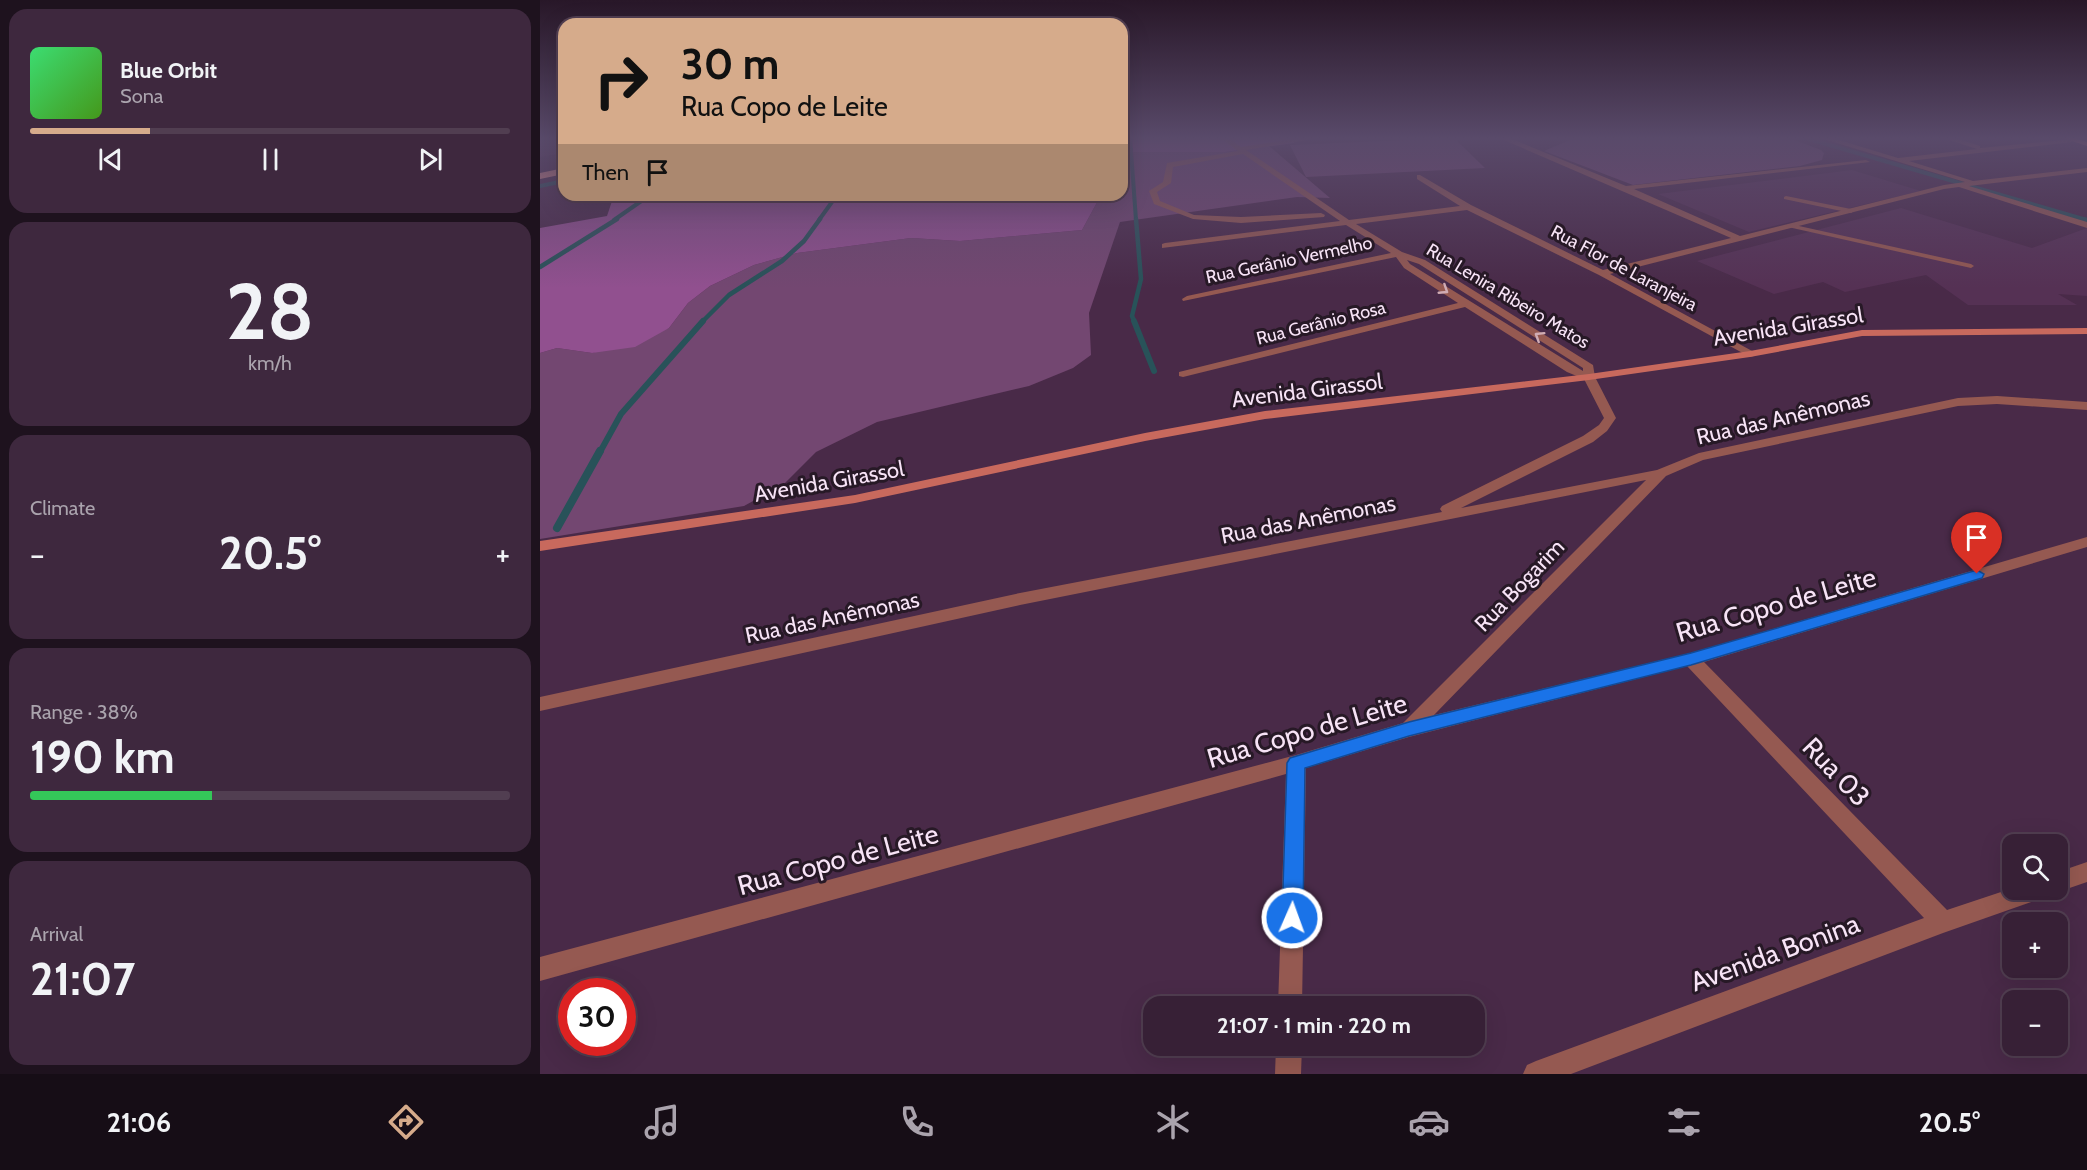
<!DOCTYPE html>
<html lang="en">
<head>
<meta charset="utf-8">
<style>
  body { margin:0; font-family:Cabin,sans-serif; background:#3e283e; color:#f1f3f6; height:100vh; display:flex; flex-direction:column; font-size:22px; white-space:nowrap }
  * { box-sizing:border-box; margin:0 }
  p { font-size:20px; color:#aaa3ad }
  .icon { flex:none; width:33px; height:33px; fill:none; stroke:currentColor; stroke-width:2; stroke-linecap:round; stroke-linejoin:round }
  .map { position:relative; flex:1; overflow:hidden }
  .drawer { display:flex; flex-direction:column; gap:9px; padding:9px; background:#1e121e; width:540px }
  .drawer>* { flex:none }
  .banner { position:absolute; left:18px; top:18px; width:570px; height:183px; border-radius:18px; box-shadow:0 6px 24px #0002,0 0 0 2px #513e51; background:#d6ab8b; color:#111; overflow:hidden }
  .buttons { position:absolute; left:1462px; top:834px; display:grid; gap:12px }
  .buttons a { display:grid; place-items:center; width:66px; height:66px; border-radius:12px; background:#372036; box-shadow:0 6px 24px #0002,0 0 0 2px #513e51; font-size:30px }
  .speed { position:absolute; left:18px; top:978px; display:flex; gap:12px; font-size:30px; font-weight:700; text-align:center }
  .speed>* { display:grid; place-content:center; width:78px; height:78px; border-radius:50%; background:#372036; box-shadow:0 6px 24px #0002,0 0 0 2px #513e51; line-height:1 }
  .speed .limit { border:9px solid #d22; background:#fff; color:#111 }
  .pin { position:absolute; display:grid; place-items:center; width:51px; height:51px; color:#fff; margin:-62px -26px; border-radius:50% 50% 50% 0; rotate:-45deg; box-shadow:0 0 6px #0007 }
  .pin .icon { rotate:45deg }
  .me { position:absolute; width:66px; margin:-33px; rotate:2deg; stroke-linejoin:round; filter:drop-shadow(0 0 4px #0008) }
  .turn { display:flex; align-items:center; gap:21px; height:126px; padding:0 24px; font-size:27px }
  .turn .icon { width:78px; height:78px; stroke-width:2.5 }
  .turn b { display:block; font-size:42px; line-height:51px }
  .then { display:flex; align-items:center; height:57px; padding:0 24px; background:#0003; gap:12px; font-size:22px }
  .big { font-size:45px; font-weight:700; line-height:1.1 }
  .drawer .widget { flex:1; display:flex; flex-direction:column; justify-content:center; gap:9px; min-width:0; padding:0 21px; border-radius:18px; background:#3e283e }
  .drawer .dial { align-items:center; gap:0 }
  .dial b { font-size:78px; line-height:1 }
  .song { display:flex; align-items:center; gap:18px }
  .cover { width:72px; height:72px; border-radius:9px; background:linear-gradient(135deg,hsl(140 70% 55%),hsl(100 70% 35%)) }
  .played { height:6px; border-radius:3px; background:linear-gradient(90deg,#d6ab8b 25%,#513e51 25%) }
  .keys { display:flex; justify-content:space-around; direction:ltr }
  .heat { display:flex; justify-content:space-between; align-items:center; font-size:33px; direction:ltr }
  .charge { height:9px; border-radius:4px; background:linear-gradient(90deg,#34c759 38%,#513e51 0) }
  .trip { position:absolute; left:603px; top:996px; width:342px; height:60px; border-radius:18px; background:#372036; box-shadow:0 6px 24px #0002,0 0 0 2px #513e51; font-weight:700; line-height:60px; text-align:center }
  .tab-bar { display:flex; height:96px; justify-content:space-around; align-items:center; background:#160d16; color:#aaa3ad }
  .tab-bar .icon { width:42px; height:42px }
  .tab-bar .selected { color:#d6ab8b }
  .tab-bar b { font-size:27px; color:#f1f3f6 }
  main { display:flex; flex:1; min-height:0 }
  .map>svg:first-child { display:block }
</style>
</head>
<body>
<main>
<section class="drawer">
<div class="widget">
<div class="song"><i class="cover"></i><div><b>Blue Orbit</b><p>Sona</p></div></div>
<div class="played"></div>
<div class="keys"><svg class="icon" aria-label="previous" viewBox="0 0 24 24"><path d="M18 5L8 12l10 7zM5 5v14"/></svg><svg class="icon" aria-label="pause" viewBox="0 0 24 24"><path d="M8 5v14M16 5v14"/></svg><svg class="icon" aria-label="next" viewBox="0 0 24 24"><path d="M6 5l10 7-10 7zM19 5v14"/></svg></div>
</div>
<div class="widget dial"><b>28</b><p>km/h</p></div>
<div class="widget"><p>Climate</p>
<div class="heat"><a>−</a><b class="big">20.5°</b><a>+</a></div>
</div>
<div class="widget"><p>Range · 38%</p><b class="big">190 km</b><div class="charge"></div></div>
<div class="widget"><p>Arrival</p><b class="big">21:07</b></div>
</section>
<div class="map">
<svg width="1547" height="1074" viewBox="0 0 1547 1074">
  <rect width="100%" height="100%" fill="#492a48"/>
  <path fill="#553154" d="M0 137H24V153L0 157Z
    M1312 170 1381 191 1209 232 1118 194Z
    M1361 208 1492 248 1547 228V296L1518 294 1537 305H1428L1386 275 1305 292 1283 282 1234 294 1157 261Z"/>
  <path fill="#734771" d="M1037 137H1247L1281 150 1284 153 1282 160 1260 166 1093 185 1004 151Z
    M914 138 945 168 766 177 750 145Z
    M729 146 790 198 757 197 580 222 549 313 551 355 533 368 489 386 337 422 276 452 244 484 204 506 0 539V353L17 348 52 353 129 328 148 303 170 286 214 265 257 253 371 238 420 241 542 230 561 195H582V158L585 152H685Z"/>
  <path fill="#91508f" d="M582 137H756L754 143 685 152H585L582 158Z
    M74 195H561L542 230 420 241 371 238 257 253 214 265 170 286 148 303 129 328 95 347 52 353 17 348 0 353V228L67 216Z"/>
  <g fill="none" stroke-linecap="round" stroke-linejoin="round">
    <path stroke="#285259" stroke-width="4" d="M590 137 596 220
      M1262 137 1547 220
      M0 186 24 181
      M74 220 110 195
      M279 220 297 195"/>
    <path stroke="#285259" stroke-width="4.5" d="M1542 219 1547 220
      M0 267 77 219
      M161 323 189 295 242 261 264 241 280 219
      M595 323 592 316 601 279 596 219"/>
    <path stroke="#285259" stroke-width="6" d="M594 321 614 371
      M60 452 81 414 163 321"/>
    <path stroke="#285259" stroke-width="8" d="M17 528 60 451"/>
    <path fill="#955951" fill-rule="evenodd" d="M1246 196 1311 209 1314 211 1311 213 1244 199V197Z
      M1250 224 1431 264 1434 266 1431 268 1248 227V225Z"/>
    <path fill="#955951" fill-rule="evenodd" d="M679 137H687L701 147 765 137H785L706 150 809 220 920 206 877 179V175H880L931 205 1063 270 1191 238 957 137H967L1086 186 1326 160 1330 162 1094 189 1200 236 1404 185 1425 182 1277 137H1289L1358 158 1437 149 1400 137H1412L1440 146V148L1534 139 1532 142 1369 161 1433 181 1547 168V172L1429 186 1547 222V228L1419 187 1404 189 1070 274 1214 352V356L1210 357 1059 275 927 210 816 224 862 252 885 260 1053 365 1055 377 1076 418 1067 431 1053 442 921 508 1117 470 1159 453 1418 398 1457 396 1547 402V410L1457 404 1418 406 1163 460 1126 476 894 715 1151 653 1547 537V547L1164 662 1407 910 1473 888V890H1508L1505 897 1403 933 1031 1074H983L987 1065 996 1061 1384 918 1147 666 869 737 766 768 762 1006H738L746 774 0 981V957L756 755 863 723 1106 480 480 605 0 711V697L480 593 902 512 900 509 902 506 1043 436 1059 425 1064 418 1044 379 1027 372 925 307 643 377 639 376V372L918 303 864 268 856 257 643 301 642 299 647 296 851 253 806 225 622 248V244L625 243 800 221 703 154 633 167 631 183 617 192 620 201 654 215 701 217 781 213 785 215 784 217 701 223 653 219 614 204 609 191 623 182 627 163 698 151ZM867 260 879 264 1043 368V371L870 264Z
      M1547 862V882L1518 892 1511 890H1518V872Z
      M736 1046H762L761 1074H735Z"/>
    <path fill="#c8695d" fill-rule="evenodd" d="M1547 328V334L1322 336 1210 357 1049 380 725 419 605 441 315 503 0 551V541L315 495 605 433 725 411 1049 374 1210 351 1322 330Z"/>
    <path fill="#ef7567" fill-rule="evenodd" d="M1520 137H1532L1547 142V146Z"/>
    <path fill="#f0988c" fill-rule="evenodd" d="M24 168V174L0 179V173Z"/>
  </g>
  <defs><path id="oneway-chevron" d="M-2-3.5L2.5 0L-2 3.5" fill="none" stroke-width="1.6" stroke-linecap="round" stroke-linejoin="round" transform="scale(1.5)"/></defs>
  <g stroke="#d0acb4">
    <use href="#oneway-chevron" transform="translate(904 290) rotate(33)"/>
    <use href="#oneway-chevron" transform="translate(999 336) rotate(-148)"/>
  </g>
  <linearGradient id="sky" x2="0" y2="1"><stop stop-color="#281728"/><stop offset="0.48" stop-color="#594a6a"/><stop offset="1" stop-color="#594a6a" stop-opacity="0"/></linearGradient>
  <rect width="1547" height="288" fill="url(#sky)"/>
  <path fill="#1a73e8" stroke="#114b97" stroke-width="1.5" d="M1437 570 1444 574 1442 578 1151 665 869 736 765 768 763 918 759 925 752 928 745 925 742 918 747 763 750 758 869 722 1151 653Z"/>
  <g text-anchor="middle" stroke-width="6" stroke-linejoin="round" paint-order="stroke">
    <g font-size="18" fill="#f7e3f6" stroke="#271926">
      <text transform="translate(749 260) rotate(-12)" y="6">Rua Gerânio Vermelho</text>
      <text transform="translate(1084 268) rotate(28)" y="6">Rua Flor de Laranjeira</text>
      <text transform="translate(968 296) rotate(31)" y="6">Rua Lenira Ribeiro Matos</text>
      <text transform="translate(781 323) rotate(-14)" y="6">Rua Gerânio Rosa</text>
    </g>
    <g font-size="22" fill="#f7e3f6" stroke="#271926">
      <text transform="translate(1248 326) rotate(-9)" y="8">Avenida Girassol</text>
      <text transform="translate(767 390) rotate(-7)" y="8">Avenida Girassol</text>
      <text transform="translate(1243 417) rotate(-13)" y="8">Rua das Anêmonas</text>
      <text transform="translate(289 481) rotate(-10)" y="8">Avenida Girassol</text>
      <text transform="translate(768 519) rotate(-11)" y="8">Rua das Anêmonas</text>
      <text transform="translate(979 585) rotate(-46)" y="8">Rua Bogarim</text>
      <text transform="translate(292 617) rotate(-12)" y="8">Rua das Anêmonas</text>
    </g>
    <g font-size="27" fill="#f7e3f6" stroke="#271926">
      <text transform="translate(1236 605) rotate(-16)" y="9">Rua Copo de Leite</text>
      <text transform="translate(767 731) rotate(-16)" y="9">Rua Copo de Leite</text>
      <text transform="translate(1296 772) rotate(46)" y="9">Rua 03</text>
      <text transform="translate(298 860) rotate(-15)" y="9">Rua Copo de Leite</text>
      <text transform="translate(1235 953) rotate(-20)" y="9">Avenida Bonina</text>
    </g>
  </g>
</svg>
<div class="buttons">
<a><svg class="icon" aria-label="search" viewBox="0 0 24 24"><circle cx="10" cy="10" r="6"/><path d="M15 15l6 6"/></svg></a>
<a>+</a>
<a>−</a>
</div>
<div class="speed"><div class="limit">30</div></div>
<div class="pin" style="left:1437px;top:574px;background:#d93025"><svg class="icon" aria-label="arrive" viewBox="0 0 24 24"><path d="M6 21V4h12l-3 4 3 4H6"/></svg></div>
<svg class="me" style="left:752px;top:918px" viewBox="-20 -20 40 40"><circle r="17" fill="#1a73e8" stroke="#fff" stroke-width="3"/><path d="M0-11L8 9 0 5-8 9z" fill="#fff"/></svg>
<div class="trip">21:07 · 1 min · 220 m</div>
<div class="banner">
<div class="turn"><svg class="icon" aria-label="right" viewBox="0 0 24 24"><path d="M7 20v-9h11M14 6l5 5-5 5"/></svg><div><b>30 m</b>Rua Copo de Leite</div></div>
<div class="then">Then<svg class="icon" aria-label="arrive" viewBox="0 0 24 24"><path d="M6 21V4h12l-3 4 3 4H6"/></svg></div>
</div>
</div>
</main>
<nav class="tab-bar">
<b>21:06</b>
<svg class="icon selected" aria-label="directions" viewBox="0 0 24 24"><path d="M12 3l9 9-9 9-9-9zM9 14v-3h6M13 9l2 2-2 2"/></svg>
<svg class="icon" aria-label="music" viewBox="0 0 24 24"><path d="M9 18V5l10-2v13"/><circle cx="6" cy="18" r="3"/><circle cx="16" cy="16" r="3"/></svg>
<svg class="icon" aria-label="phone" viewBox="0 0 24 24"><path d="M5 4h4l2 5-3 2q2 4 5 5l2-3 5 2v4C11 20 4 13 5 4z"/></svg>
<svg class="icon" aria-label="climate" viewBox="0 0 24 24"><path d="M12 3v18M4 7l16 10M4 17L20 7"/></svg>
<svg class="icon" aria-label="car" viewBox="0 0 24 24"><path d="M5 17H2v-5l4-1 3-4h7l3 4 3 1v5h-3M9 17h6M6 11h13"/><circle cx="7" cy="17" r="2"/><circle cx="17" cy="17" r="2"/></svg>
<svg class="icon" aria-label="filters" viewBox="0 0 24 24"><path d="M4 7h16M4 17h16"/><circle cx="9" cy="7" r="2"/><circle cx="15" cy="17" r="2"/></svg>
<b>20.5°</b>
</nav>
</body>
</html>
